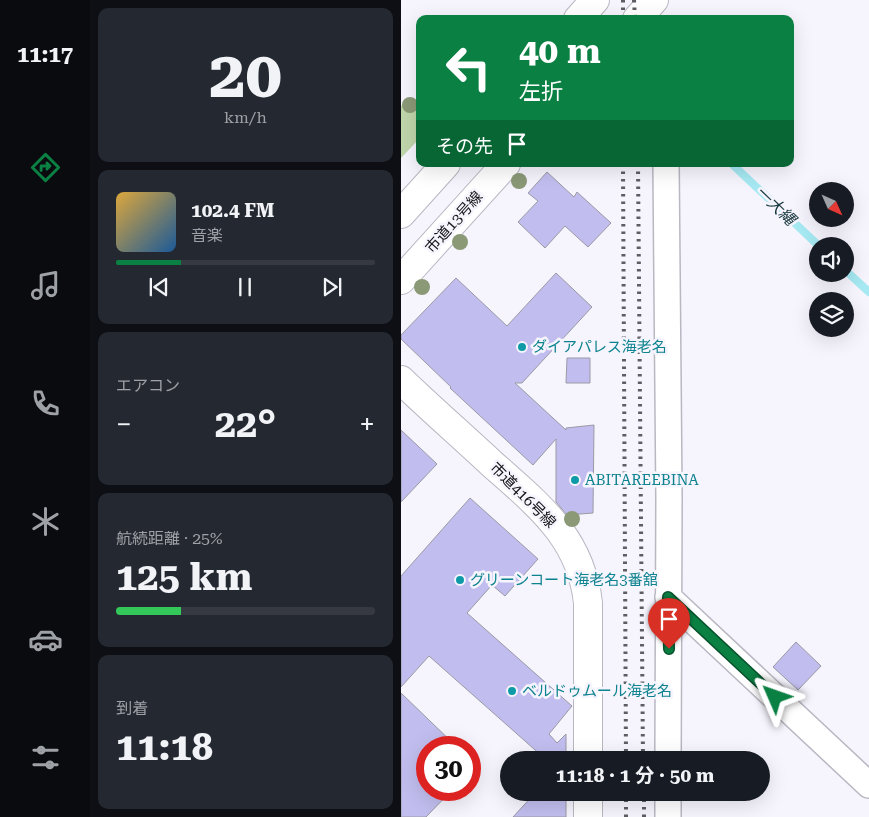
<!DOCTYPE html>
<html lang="ja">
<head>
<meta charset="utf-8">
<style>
  body { margin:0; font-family:"Roboto Serif","Noto Sans JP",serif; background:#242831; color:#f1f3f6; height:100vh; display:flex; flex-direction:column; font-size:19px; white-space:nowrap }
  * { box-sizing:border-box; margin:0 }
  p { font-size:16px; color:#9ea1a6 }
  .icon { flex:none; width:28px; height:28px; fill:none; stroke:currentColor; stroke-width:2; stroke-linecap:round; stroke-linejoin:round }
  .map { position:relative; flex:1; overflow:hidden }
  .side { display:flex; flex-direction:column; gap:8px; padding:8px; background:#0d0f14; width:311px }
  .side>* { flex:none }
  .guide { position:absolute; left:15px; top:15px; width:378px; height:152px; border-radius:10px; box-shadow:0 5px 20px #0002; background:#0b8043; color:#fff; overflow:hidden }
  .needle { width:32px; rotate:135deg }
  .controls { position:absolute; left:408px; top:182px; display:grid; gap:10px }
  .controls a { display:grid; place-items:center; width:45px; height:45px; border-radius:50%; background:#171b24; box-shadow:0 5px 20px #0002; font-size:25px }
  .speed { position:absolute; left:15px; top:736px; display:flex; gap:10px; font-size:25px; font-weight:700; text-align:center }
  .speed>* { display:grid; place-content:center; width:65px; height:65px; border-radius:50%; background:#171b24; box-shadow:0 5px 20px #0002; line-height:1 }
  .speed .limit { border:8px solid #d22; background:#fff; color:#111 }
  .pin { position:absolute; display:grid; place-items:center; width:42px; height:42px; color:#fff; margin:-51px -21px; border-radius:50% 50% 50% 0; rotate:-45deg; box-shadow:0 0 5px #0007 }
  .pin .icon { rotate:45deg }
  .me { position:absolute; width:55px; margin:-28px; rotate:313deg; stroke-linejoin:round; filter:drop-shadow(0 0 4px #0008) }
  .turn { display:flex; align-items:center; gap:18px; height:105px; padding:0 20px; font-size:22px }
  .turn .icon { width:65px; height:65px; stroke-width:2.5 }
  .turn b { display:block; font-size:35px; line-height:42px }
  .then { display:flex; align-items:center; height:48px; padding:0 20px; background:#0003; gap:10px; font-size:19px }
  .big { font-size:38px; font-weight:700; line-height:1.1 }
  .side .widget { flex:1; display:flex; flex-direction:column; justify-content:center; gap:8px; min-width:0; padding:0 18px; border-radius:10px; background:#242831 }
  .side .dial { align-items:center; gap:0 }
  .dial b { font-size:65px; line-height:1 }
  .song { display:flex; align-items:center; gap:15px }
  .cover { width:60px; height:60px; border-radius:8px; background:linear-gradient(135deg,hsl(40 70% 55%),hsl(210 70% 35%)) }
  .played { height:5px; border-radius:2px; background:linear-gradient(90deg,#0b8043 25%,#363941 25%) }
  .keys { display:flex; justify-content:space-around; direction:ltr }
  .heat { display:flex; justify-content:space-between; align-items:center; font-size:28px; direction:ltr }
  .charge { height:8px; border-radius:4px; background:linear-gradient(90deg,#34c759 25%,#363941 0) }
  .trip { position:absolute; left:99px; top:751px; width:270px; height:50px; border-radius:25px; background:#171b24; box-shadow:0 5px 20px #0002; font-weight:700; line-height:50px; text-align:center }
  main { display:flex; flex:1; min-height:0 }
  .tabs { display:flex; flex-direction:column; width:90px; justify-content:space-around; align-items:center; background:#090b0e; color:#9ea1a6 }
  .tabs .icon { width:35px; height:35px }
  .tabs .selected { color:#0b8043 }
  .tabs b { font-size:22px; color:#f1f3f6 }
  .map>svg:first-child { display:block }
</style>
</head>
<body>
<main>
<nav class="tabs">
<b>11:17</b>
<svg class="icon selected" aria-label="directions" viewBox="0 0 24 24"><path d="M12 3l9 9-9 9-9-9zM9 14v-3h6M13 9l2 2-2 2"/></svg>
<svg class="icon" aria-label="music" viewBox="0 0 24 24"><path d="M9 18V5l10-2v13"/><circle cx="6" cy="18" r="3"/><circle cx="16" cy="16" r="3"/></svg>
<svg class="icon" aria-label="phone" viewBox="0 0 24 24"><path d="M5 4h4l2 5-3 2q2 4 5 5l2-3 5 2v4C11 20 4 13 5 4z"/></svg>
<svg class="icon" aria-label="climate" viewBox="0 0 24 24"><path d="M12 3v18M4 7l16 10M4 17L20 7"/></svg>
<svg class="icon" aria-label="car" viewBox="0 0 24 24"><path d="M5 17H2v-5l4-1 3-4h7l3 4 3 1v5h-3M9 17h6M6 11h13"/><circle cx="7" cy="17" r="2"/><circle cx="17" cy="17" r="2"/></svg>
<svg class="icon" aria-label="filters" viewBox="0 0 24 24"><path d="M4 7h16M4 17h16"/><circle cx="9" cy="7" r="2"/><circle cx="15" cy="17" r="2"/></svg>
</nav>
<section class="side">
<div class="widget dial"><b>20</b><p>km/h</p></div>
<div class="widget">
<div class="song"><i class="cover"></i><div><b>102.4 FM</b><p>音楽</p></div></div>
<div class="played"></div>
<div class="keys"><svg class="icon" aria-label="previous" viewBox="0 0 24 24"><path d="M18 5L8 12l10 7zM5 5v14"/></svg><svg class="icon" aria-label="pause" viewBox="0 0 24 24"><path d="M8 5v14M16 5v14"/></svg><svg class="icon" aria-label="next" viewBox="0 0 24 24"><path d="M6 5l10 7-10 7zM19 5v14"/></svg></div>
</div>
<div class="widget"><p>エアコン</p>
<div class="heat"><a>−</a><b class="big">22°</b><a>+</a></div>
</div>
<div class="widget"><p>航続距離 · 25%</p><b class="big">125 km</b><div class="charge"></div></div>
<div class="widget"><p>到着</p><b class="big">11:18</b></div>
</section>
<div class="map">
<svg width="468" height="817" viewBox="0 0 468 817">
  <rect width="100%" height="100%" fill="#f6f4fd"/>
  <path fill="#c0d6ab" d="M8 98 19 108V138L0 158V106Z"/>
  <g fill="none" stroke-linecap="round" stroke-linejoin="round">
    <path stroke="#a6e9f2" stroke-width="8" d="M331 164 418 246
      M444 270 468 292"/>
  </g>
  <path fill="#c1beef" stroke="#9a9aa4" d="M146 172 173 197 176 192 210 223 187 247 164 226 144 248 117 222 137 201 127 193Z
    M155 273 191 307 121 383H114L165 430V428L193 425 192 513 166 515 155 502V439L132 465 49 388 50 387 0 339V335L55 278 106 326Z
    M166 358H189V383H165Z
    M0 430 36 464 0 502Z
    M69 498 137 559 104 596 91 585 66 613 171 706 148 734 156 743 165 734V760H139L142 757 28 656 0 687V576Z
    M395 642 420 666 397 690 372 667Z
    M0 693 57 748H26V790H51L25 817H0Z
    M135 792H165V817H112Z"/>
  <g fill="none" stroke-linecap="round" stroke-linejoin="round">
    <defs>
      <path id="minor" d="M265 164 268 498 267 760
        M267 597 468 785
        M267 817V792"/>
      <path id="tertiary" d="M177 19 194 0
        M236 19 253 0
        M0 214 45 164
        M0 280 105 164
        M0 380C29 408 60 435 90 463 136 504 180 537 187 603V760
        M187 817V792"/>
    </defs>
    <use href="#minor" stroke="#b9b7c2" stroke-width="28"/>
    <use href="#tertiary" stroke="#b9b7c2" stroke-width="30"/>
    <use href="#minor" stroke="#fff" stroke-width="25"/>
    <use href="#tertiary" stroke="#fff" stroke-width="28"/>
    <path stroke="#5d5d62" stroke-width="4" stroke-dasharray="2.5 5" stroke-linecap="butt" d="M222 0V19
      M233 0 234 19
      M222 164 225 760
      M237 164 242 760
      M225 792V817
      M243 792V817"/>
  </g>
  <g fill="#8b9977">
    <circle cx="9" cy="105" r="8"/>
    <circle cx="118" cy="181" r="8"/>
    <circle cx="59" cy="242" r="8"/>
    <circle cx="21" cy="287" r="8"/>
    <circle cx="171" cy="519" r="8"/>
  </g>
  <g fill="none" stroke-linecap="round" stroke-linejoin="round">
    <defs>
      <path id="route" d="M268 649 267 597 374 697"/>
    </defs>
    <use href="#route" stroke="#07532c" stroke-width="12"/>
    <use href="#route" stroke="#0b8043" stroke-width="9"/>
  </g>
  <g fill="#0f9aa8" stroke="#f6f4fd" stroke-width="2">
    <circle cx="121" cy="347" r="5"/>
    <circle cx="174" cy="480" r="5"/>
    <circle cx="59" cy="580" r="5"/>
    <circle cx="111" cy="691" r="5"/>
  </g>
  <g text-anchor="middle" stroke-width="5" stroke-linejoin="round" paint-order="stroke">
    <g font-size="15" fill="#131316" stroke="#f6f4fd">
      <text transform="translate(53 222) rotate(-48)" y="5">市道13号線</text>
      <text transform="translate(122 495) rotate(45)" y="5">市道416号線</text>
    </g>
    <g font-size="15" fill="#0d838f" stroke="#f6f4fd" text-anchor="start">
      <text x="131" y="352">ダイアパレス海老名</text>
      <text x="184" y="485">ABITAREEBINA</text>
      <text x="69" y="585">グリーンコート海老名3番舘</text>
      <text x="121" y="696">ベルドゥムール海老名</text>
    </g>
    <g font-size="16" font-style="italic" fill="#19393e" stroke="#f6f4fd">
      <text transform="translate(375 205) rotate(44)" y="6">一大縄</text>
    </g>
  </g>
</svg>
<div class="controls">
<a><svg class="needle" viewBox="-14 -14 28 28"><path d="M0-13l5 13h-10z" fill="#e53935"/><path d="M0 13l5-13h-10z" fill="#9ea1a6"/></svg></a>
<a><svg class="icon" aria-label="sound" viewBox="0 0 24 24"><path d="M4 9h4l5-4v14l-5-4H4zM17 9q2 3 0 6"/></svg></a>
<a><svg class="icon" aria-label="layers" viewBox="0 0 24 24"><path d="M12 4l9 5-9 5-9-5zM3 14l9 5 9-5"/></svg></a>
</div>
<div class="speed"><div class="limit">30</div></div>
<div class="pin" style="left:268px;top:649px;background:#d93025"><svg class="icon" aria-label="arrive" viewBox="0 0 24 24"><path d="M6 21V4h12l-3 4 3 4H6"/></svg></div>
<svg class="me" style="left:374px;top:697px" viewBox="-20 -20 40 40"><path d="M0-17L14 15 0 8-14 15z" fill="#0b8043" stroke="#fff" stroke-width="4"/></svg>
<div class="trip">11:18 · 1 分 · 50 m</div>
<div class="guide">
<div class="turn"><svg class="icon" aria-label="left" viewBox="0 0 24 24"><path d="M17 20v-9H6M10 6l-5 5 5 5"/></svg><div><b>40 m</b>左折</div></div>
<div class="then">その先<svg class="icon" aria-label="arrive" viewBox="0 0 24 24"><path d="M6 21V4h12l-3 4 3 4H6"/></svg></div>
</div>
</div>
</main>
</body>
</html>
